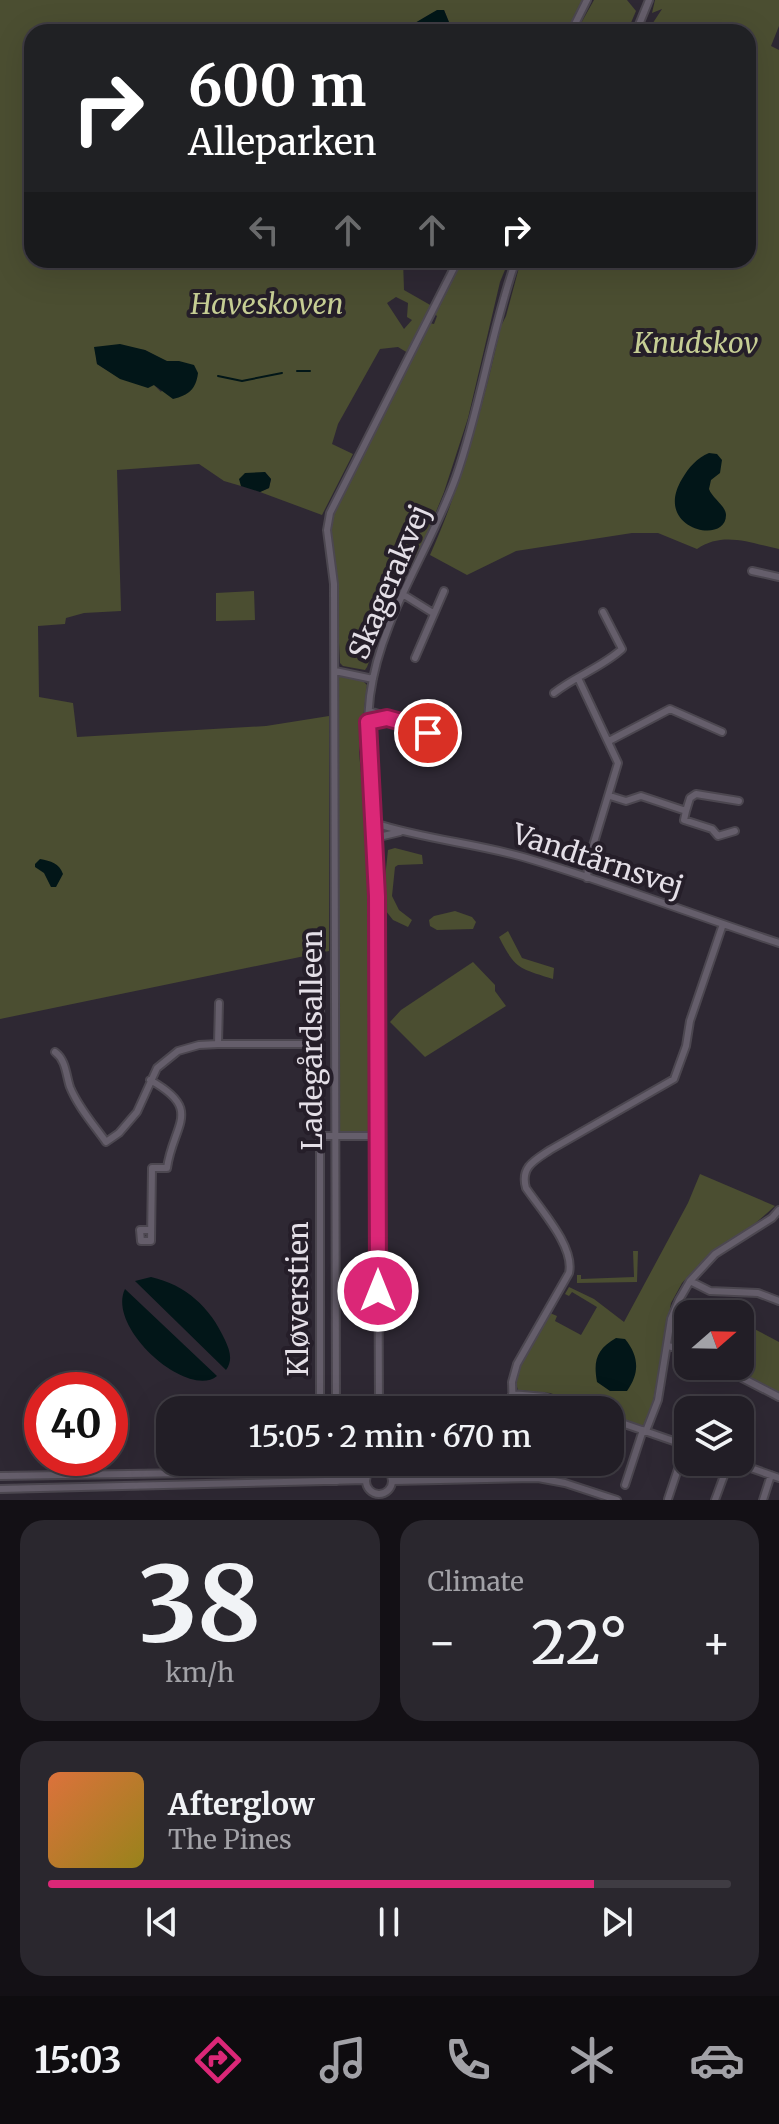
<!DOCTYPE html>
<html lang="en">
<head>
<meta charset="utf-8">
<style>
  body { margin:0; font-family:Merriweather,serif; background:#2a272e; color:#f1f3f6; height:100vh; display:flex; flex-direction:column; font-size:30px; white-space:nowrap }
  * { box-sizing:border-box; margin:0 }
  p { font-size:26px; color:#a2a2a7 }
  .icon { flex:none; width:44px; height:44px; fill:none; stroke:currentColor; stroke-width:2; stroke-linecap:round; stroke-linejoin:round }
  .map { position:relative; height:1500px; overflow:hidden }
  .drawer { display:flex; flex-direction:column; gap:20px; padding:20px; background:#131015; flex:1 }
  .drawer>* { flex:none }
  .banner { position:absolute; left:24px; top:24px; width:732px; height:244px; border-radius:24px; box-shadow:0 8px 32px #0002,0 0 0 2px #3f3c43; background:#202124; color:#fff; overflow:hidden }
  .needle { width:52px; rotate:70deg }
  .controls { position:absolute; left:674px; top:1300px; display:grid; gap:16px }
  .controls a { display:grid; place-items:center; width:80px; height:80px; border-radius:16px; background:#221e26; box-shadow:0 8px 32px #0002,0 0 0 2px #3f3c43; font-size:40px }
  .speed { position:absolute; left:24px; top:1372px; display:flex; gap:16px; font-size:40px; font-weight:700; text-align:center }
  .speed>* { display:grid; place-content:center; width:104px; height:104px; border-radius:50%; background:#221e26; box-shadow:0 8px 32px #0002,0 0 0 2px #3f3c43; line-height:1 }
  .speed .limit { border:12px solid #d22; background:#fff; color:#111 }
  .pin { position:absolute; display:grid; place-items:center; width:68px; height:68px; color:#fff; margin:-34px; border:4px solid #fff; border-radius:50%; box-shadow:0 2px 8px #0007 }
  .me { position:absolute; width:88px; margin:-44px; rotate:0deg; stroke-linejoin:round; filter:drop-shadow(0 0 6px #0008) }
  .turn { display:flex; align-items:center; gap:28px; height:168px; padding:0 32px; font-size:36px }
  .turn .icon { width:104px; height:104px; stroke-width:2.5 }
  .turn b { display:block; font-size:56px; line-height:68px }
  .lanes { display:flex; align-items:center; height:76px; padding:0 32px; background:#0003; justify-content:center; gap:40px; direction:ltr }
  .lanes .off { opacity:.35 }
  .big { font-size:60px; font-weight:600; line-height:1.1 }
  .drawer .tile { flex:1; display:flex; flex-direction:column; justify-content:center; gap:12px; min-width:0; padding:0 28px; border-radius:24px; background:#2a272e }
  .drawer .dial { align-items:center; gap:0 }
  .dial b { font-size:104px; line-height:1 }
  .song { display:flex; align-items:center; gap:24px }
  .cover { width:96px; height:96px; border-radius:12px; background:linear-gradient(135deg,hsl(20 70% 55%),hsl(50 70% 35%)) }
  .played { height:8px; border-radius:4px; background:linear-gradient(90deg,#db2777 80%,#3f3c43 80%) }
  .keys { display:flex; justify-content:space-around; direction:ltr }
  .heat { display:flex; justify-content:space-between; align-items:center; font-size:44px; direction:ltr }
  .drawer .tiles { flex:1; display:grid; gap:20px; grid-template-columns:1fr 1fr }
  .tile:last-child { grid-column:span 2 }
  .trip { position:absolute; left:156px; top:1396px; width:468px; height:80px; border-radius:24px; background:#221e26; box-shadow:0 8px 32px #0002,0 0 0 2px #3f3c43; font-weight:600; line-height:80px; text-align:center }
  .dock { display:flex; height:128px; justify-content:space-around; align-items:center; background:#0e0c0f; color:#a2a2a7 }
  .dock .icon { width:56px; height:56px }
  .dock .selected { color:#db2777 }
  .dock b { font-size:36px; color:#f1f3f6 }
  .map>svg:first-child { display:block }
</style>
</head>
<body>
<div class="map">
<svg width="779" height="1500" viewBox="0 0 779 1500">
  <rect width="100%" height="100%" fill="#2e2833"/>
  <path fill="#4b4e31" fill-rule="evenodd" d="M0 0H585L569 32H457L451 27 444 10C432 10 423 20 412 25 402 29 394 25 385 32H32V260H403L404 290 432 306 408 353 398 347 380 349 338 424 332 444 353 454 322 515 260 492 269 488 271 479 265 472 240 479 241 486 224 481 199 464 117 470 121 611 84 613 66 618 65 624 38 626 39 697 73 703 77 737 266 726 329 716V951L0 1019ZM396 297 408 303 407 317 412 320 404 329 387 303ZM95 347 145 350 167 362 179 361 161 392 153 384C130 384 117 377 97 364Z
    M594 0H627L636 11 627 32H576Z
    M655 0H779V26L771 46 779 50V549C750 543 723 531 697 549L658 533H632L516 551 467 575 430 555C463 481 483 405 501 326L506 316 521 260H748V32H647L662 9 652 13Z
    M460 260H509L500 282 468 418 444 492 421 549 391 604 367 667 365 670 343 666 340 663 336 584 328 530 332 516 429 323 434 324 437 316 433 313Z
    M254 591 255 620 216 621V593Z
    M339 674 361 679 367 685 359 752 366 825 374 1129 371 1132H337V676Z
    M395 848 422 855 423 864 398 865 395 867 392 896 399 910 412 920 408 927 393 920 382 906 388 850Z
    M455 911 472 917 476 922 473 929 437 930 430 926 429 920 434 916Z
    M508 931 522 958 554 968 553 979C519 968 515 969 499 937Z
    M473 962 495 985V991L506 1006 425 1057 390 1022 401 1010Z
    M700 1174 775 1206 751 1227 712 1251 682 1283 671 1303 653 1402 643 1426 610 1414V1410H600L550 1393 518 1390C510 1370 540 1331 550 1313L557 1316 555 1321 581 1335 597 1307 572 1292 569 1296 565 1294 569 1287 594 1299 624 1322 688 1203Z
    M633 1251H638L637 1282 577 1283V1275H581V1279L634 1277Z
    M745 1324 779 1342V1394L741 1374 756 1345 740 1336Z"/>
  <path fill="#021618" d="M437 10H444L451 27 457 32H385L390 28 408 27Z
    M120 344 145 350 167 361H179L194 365 198 373C196 389 189 395 173 399L154 385 148 388 120 379 97 364 94 347Z
    M709 453 717 454 722 460 720 473 711 480 709 489C712 498 726 506 726 515 726 546 652 529 682 479 689 467 697 458 709 453Z
    M265 472 271 479 269 488 260 492 241 486 239 479 245 473Z
    M40 859C51 861 59 863 63 874L56 887H51L44 873 35 867V864Z
    M151 1277C186 1285 210 1307 225 1340 230 1351 233 1360 226 1370L135 1281Z
    M125 1289 217 1376C188 1400 106 1328 125 1289Z
    M616 1338 625 1339C639 1356 640 1373 627 1391H610L597 1382C593 1360 597 1349 616 1338Z"/>
  <g fill="none" stroke-linecap="round" stroke-linejoin="round">
    <path stroke="#021618" stroke-width="2" d="M297 371H310
      M218 376 242 381 282 373"/>
    <defs>
      <path id="minor" d="M571 32 587 0
        M636 32 649 0
        M752 571 779 577
        M404 595 433 613
        M415 658 444 591
        M335 671 373 679
        M578 678 618 763 589 859 587 878
        M554 693C575 676 601 668 622 649L603 612
        M369 711 426 729 443 755
        M609 741 670 709 722 732
        M610 796 626 801 641 796 686 811 684 820 712 829 718 836 735 831
        M686 811 690 798 696 794 739 801
        M374 823C423 839 474 843 523 857 609 882 694 915 779 943
        M375 838 400 832
        M320 989V1402H379
        M218 1044 219 1003
        M55 1052C66 1060 66 1075 70 1087 78 1107 94 1125 106 1142L119 1133 137 1112 157 1068 178 1051 199 1045 218 1044H320
        M150 1080C204 1110 173 1124 167 1168H152L151 1241H141L140 1230H151
        M320 1136H377
        M690 1281 710 1291 758 1293 779 1301
        M668 1346 688 1351
        M719 1366 779 1397
        M512 1394 544 1397 585 1410
        M336 1410 334 584 327 530 330 513 458 260
        M379 1410 377 896C376 870 376 844 374 817 371 777 365 737 370 696 380 618 430 550 456 477 481 406 491 331 516 260
        M513 1410 512 1382 517 1364 569 1273C575 1247 541 1210 526 1188 520 1167 535 1160 550 1150L674 1079 686 1046 690 1021 723 924
        M610 1419 688 1446
        M646 1431 658 1400 671 1319 679 1300 690 1281 715 1254 772 1218 779 1210
        M336 1462 337 1481
        M513 1462 514 1478
        M734 1462 779 1478
        M583 1466 584 1462
        M366 1481a13 13 0 1 1 26 0a13 13 0 1 1-26 0Z
        M0 1476 254 1472
        M393 1481 538 1478 565 1483 617 1500
        M625 1485 643 1430
        M0 1489 366 1480
        M668 1499 686 1445
        M715 1500 729 1462
        M763 1500 771 1475"/>
    </defs>
    <use href="#minor" stroke="#4c4750" stroke-width="10"/>
    <use href="#minor" stroke="#655e6b" stroke-width="6"/>
  </g>
  <g fill="none" stroke-linecap="round" stroke-linejoin="round">
    <defs>
      <path id="route" d="M378 1291 377 896 368 722 387 718 426 729 428 733"/>
    </defs>
    <use href="#route" stroke="#8e194d" stroke-width="20"/>
    <use href="#route" stroke="#db2777" stroke-width="14"/>
  </g>
  <g text-anchor="middle" stroke-width="8" stroke-linejoin="round" paint-order="stroke">
    <g font-size="28" font-style="italic" fill="#c6ce94" stroke="#251e29">
      <text x="267" y="314">Haveskoven</text>
      <text x="696" y="353">Knudskov</text>
    </g>
    <g font-size="28" fill="#e4dfe7" stroke="#251e29">
      <text transform="translate(389 582) rotate(-67)" y="10">Skagerakvej</text>
      <text transform="translate(598 860) rotate(18)" y="10">Vandtårnsvej</text>
      <text transform="translate(312 1040) rotate(-90)" y="10">Ladegårdsalleen</text>
      <text transform="translate(298 1299) rotate(-90)" y="10">Kløverstien</text>
    </g>
  </g>
</svg>
<div class="controls">
<a><svg class="needle" viewBox="-14 -14 28 28"><path d="M0-13l5 13h-10z" fill="#e53935"/><path d="M0 13l5-13h-10z" fill="#a2a2a7"/></svg></a>
<a><svg class="icon" aria-label="layers" viewBox="0 0 24 24"><path d="M12 4l9 5-9 5-9-5zM3 14l9 5 9-5"/></svg></a>
</div>
<div class="speed"><div class="limit">40</div></div>
<div class="pin" style="left:428px;top:733px;background:#d93025"><svg class="icon" aria-label="arrive" viewBox="0 0 24 24"><path d="M6 21V4h12l-3 4 3 4H6"/></svg></div>
<svg class="me" style="left:378px;top:1291px" viewBox="-20 -20 40 40"><circle r="17" fill="#db2777" stroke="#fff" stroke-width="3"/><path d="M0-11L8 9 0 5-8 9z" fill="#fff"/></svg>
<div class="trip">15:05 · 2 min · 670 m</div>
<div class="banner">
<div class="turn"><svg class="icon" aria-label="right" viewBox="0 0 24 24"><path d="M7 20v-9h11M14 6l5 5-5 5"/></svg><div><b>600 m</b>Alleparken</div></div>
<div class="lanes"><svg class="icon off" aria-label="left" viewBox="0 0 24 24"><path d="M17 20v-9H6M10 6l-5 5 5 5"/></svg><svg class="icon off" aria-label="ahead" viewBox="0 0 24 24"><path d="M12 20V5M6 11l6-6 6 6"/></svg><svg class="icon off" aria-label="ahead" viewBox="0 0 24 24"><path d="M12 20V5M6 11l6-6 6 6"/></svg><svg class="icon" aria-label="right" viewBox="0 0 24 24"><path d="M7 20v-9h11M14 6l5 5-5 5"/></svg></div>
</div>
</div>
<section class="drawer">
<div class="tiles">
<div class="tile dial"><b>38</b><p>km/h</p></div>
<div class="tile"><p>Climate</p>
<div class="heat"><a>−</a><b class="big">22°</b><a>+</a></div>
</div>
<div class="tile">
<div class="song"><i class="cover"></i><div><b>Afterglow</b><p>The Pines</p></div></div>
<div class="played"></div>
<div class="keys"><svg class="icon" aria-label="previous" viewBox="0 0 24 24"><path d="M18 5L8 12l10 7zM5 5v14"/></svg><svg class="icon" aria-label="pause" viewBox="0 0 24 24"><path d="M8 5v14M16 5v14"/></svg><svg class="icon" aria-label="next" viewBox="0 0 24 24"><path d="M6 5l10 7-10 7zM19 5v14"/></svg></div>
</div>
</div>
</section>
<nav class="dock">
<b>15:03</b>
<svg class="icon selected" aria-label="directions" viewBox="0 0 24 24"><path d="M12 3l9 9-9 9-9-9zM9 14v-3h6M13 9l2 2-2 2"/></svg>
<svg class="icon" aria-label="music" viewBox="0 0 24 24"><path d="M9 18V5l10-2v13"/><circle cx="6" cy="18" r="3"/><circle cx="16" cy="16" r="3"/></svg>
<svg class="icon" aria-label="phone" viewBox="0 0 24 24"><path d="M5 4h4l2 5-3 2q2 4 5 5l2-3 5 2v4C11 20 4 13 5 4z"/></svg>
<svg class="icon" aria-label="climate" viewBox="0 0 24 24"><path d="M12 3v18M4 7l16 10M4 17L20 7"/></svg>
<svg class="icon" aria-label="car" viewBox="0 0 24 24"><path d="M5 17H2v-5l4-1 3-4h7l3 4 3 1v5h-3M9 17h6M6 11h13"/><circle cx="7" cy="17" r="2"/><circle cx="17" cy="17" r="2"/></svg>
</nav>
</body>
</html>
